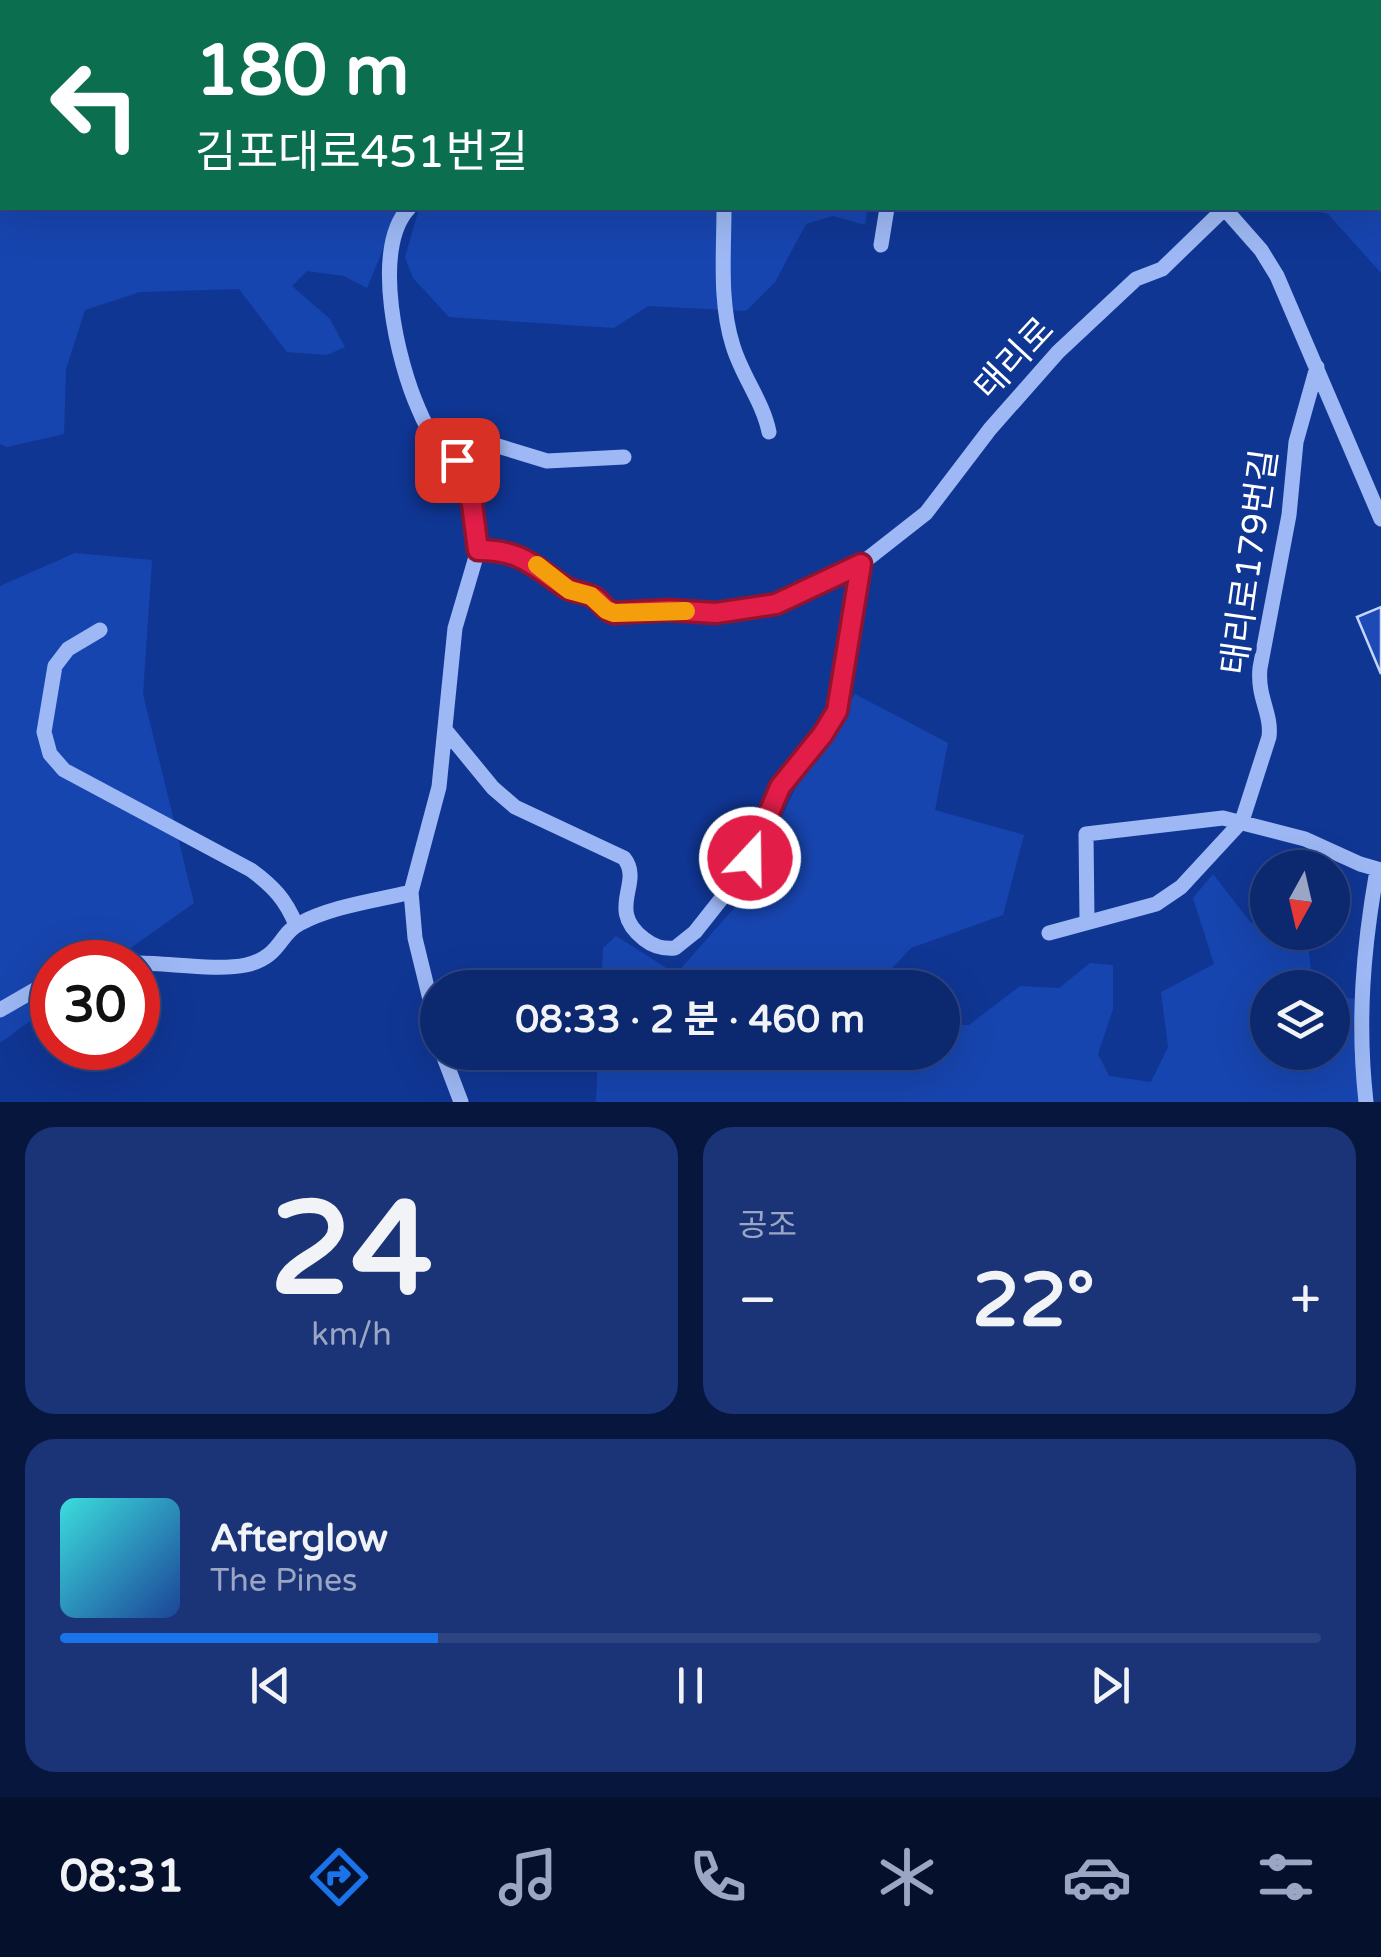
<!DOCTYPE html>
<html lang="ko">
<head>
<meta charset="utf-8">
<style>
  body { margin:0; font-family:"Varela Round","Noto Sans KR",sans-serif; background:#1a3477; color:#f1f3f6; height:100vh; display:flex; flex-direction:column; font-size:38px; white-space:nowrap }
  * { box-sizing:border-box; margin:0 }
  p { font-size:32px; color:#9aa6c3 }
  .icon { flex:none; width:55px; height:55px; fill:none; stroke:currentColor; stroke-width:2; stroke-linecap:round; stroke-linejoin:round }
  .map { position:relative; height:1102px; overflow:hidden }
  .drawer { display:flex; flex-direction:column; gap:25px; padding:25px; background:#07163d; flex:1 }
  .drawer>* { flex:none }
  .guide { position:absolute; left:0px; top:0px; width:1382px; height:210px; box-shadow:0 10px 40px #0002,0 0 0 2px #2c4482; background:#0b6e4f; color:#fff; overflow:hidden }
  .needle { width:65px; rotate:188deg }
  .controls { position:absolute; left:1250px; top:850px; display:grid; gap:20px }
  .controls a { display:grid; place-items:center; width:100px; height:100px; border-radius:50%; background:#0c286f; box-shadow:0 10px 40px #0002,0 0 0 2px #2c4482; font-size:50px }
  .speed { position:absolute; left:30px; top:940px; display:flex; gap:20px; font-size:50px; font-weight:700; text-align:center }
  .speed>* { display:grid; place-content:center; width:130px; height:130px; border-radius:50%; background:#0c286f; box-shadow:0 10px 40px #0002,0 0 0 2px #2c4482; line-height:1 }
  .speed .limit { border:15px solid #d22; background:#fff; color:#111 }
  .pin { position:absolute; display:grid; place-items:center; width:85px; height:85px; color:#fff; margin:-42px; border-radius:20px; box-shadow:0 5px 15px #0006 }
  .me { position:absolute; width:110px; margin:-55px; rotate:21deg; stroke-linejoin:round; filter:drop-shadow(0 0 8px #0008) }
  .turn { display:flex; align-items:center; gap:35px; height:210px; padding:0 30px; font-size:45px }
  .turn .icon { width:130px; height:130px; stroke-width:2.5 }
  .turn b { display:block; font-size:70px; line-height:85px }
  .big { font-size:75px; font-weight:700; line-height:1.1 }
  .drawer .widget { flex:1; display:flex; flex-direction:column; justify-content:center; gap:15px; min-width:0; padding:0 35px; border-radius:30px; background:#1a3477 }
  .drawer .dial { align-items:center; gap:0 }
  .dial b { font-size:130px; line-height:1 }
  .song { display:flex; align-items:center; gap:30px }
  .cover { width:120px; height:120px; border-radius:15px; background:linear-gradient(135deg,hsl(180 70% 55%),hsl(220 70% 35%)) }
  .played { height:10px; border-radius:5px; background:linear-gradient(90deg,#1a73e8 30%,#2c4482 30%) }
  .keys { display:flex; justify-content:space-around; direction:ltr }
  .heat { display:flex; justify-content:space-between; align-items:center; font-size:55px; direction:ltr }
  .drawer .tiles { flex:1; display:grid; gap:25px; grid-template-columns:1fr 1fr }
  .widget:last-child { grid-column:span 2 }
  .trip { position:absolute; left:420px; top:970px; width:540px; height:100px; border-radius:50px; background:#0c286f; box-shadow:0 10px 40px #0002,0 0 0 2px #2c4482; font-weight:700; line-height:100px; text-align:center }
  .menu { display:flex; height:160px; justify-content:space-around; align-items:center; background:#05102c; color:#9aa6c3 }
  .menu .icon { width:70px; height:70px }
  .menu .active { color:#1a73e8 }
  .menu b { font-size:45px; color:#f1f3f6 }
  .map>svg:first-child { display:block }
</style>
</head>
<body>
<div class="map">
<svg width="1381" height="1102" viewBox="0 0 1381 1102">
  <rect width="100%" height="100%" fill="#103694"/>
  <path fill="#1745af" d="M0 0H143L2 2V208H400L367 288 344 276 307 271 292 286 330 319 345 347 327 355 287 352 239 289 140 292 85 310 66 369 64 434 7 447 0 444Z
    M1381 76V273L1328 214 1308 208H1380Z
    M423 208H868L865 225 833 216 806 224 775 282 746 311 648 306 614 328 449 317 413 278 405 257 419 209Z
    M75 553 152 560 143 694 194 903 111 962H52V1005L0 1043V586Z
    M855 694 948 743 935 810 1024 835 1003 915 911 948 884 977 890 987 601 988 603 948 616 936 676 974 742 899 797 785Z
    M1213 874 1251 923 1267 916 1268 932 1311 933 1308 944 1313 987 1268 988V1052H1332L1333 995 1354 999 1365 1102H596L598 1053 942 1052 943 1024 969 1025 1020 986 1059 988 1090 963 1113 965V1009L1098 1054 1109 1076 1151 1082 1168 1047 1161 992 1214 964 1193 898Z"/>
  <path fill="#1d4ab4" stroke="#c5d6fe" stroke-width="2.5" d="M1381 607V674L1357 617Z"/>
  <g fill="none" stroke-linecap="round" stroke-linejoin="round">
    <path stroke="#9db8f4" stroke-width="15" d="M619 0 624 2
      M966 0 969 2
      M1050 0 1051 2
      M545 2V0
      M912 2 913 0
      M1336 2 1338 0
      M1378 2 1379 0
      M1380 31H1381
      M1380 67 1381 66
      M409 208C370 249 398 364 419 410 423 420 428 430 435 437 442 445 451 450 457 459 471 484 478 521 478 550L455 628 439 787 411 892 415 938 438 1032
      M724 208C724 253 719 302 733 346 742 376 763 402 769 432
      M1224 208 1261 250 1277 276 1381 519
      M881 245 887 208
      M440 443H488L547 461 624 457
      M478 550C522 550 531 565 565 587 574 593 587 592 595 598 603 604 604 610 614 613L668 610 717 613 776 604 861 564 926 513 990 429 1058 352 1136 279 1162 269 1225 208
      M100 630 68 649 55 666 44 732 50 754 64 770 251 870C273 886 286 900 296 925
      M447 732 493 788 515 807 624 858C644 883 605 909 644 939 654 947 663 949 675 948L695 932 733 884 750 858 779 787 832 722 844 680 861 564
      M1087 920 1086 834 1223 818 1305 839 1360 864 1381 870
      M1049 933 1156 904 1181 887 1242 821 1269 737C1272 713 1257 698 1260 668L1289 515 1296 442 1317 367
      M138 963C169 963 217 971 246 965 281 957 279 934 299 924 332 906 375 901 411 892
      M0 1010 52 980
      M442 1052 461 1102
      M1366 1102C1357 1022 1363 949 1377 870"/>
  </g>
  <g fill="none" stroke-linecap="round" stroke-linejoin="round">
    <defs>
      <path id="route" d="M457 460 472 504 478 550C521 550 532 565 565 587 574 593 587 592 595 598 603 604 604 610 614 613L668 610 716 613 776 604 861 564 837 711 823 734 780 787 750 858"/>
    </defs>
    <use href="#route" stroke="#92132f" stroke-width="25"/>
    <use href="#route" stroke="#e11d48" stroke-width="18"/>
    <path stroke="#f59e0b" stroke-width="18" d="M537 565 569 590 591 596 606 610 614 613 686 611"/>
  </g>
  <g text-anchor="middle" stroke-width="10" stroke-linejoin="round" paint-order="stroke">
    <g font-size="35" fill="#fff" stroke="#103694">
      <text transform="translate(1014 358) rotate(-47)" y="12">태리로</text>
      <text transform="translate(1249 562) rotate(-82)" y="12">태리로179번길</text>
    </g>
  </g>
</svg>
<div class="controls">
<a><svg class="needle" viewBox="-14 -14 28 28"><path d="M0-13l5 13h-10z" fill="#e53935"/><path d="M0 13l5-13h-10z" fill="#9aa6c3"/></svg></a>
<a><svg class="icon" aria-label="layers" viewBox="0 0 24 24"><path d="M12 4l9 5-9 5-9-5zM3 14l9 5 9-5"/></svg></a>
</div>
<div class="speed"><div class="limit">30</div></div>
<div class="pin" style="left:457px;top:460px;background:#d93025"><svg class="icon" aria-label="arrive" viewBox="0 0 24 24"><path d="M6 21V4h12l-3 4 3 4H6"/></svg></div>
<svg class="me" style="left:750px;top:858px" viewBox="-20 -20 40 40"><circle r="17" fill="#e11d48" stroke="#fff" stroke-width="3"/><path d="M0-11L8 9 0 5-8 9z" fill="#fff"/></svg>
<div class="trip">08:33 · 2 분 · 460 m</div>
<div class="guide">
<div class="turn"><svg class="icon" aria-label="left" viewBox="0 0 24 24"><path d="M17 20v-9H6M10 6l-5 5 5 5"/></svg><div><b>180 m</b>김포대로451번길</div></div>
</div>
</div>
<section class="drawer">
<div class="tiles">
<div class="widget dial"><b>24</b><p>km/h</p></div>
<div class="widget"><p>공조</p>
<div class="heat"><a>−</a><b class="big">22°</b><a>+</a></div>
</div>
<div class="widget">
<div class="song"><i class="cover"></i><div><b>Afterglow</b><p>The Pines</p></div></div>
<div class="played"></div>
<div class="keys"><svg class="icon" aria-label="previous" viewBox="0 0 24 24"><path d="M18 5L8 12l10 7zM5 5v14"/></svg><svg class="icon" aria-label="pause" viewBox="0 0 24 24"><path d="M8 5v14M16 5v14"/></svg><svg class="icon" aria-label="next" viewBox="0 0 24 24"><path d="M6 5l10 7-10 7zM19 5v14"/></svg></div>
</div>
</div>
</section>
<nav class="menu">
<b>08:31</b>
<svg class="icon active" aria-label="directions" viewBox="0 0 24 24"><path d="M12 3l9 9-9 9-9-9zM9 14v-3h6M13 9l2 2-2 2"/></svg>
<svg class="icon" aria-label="music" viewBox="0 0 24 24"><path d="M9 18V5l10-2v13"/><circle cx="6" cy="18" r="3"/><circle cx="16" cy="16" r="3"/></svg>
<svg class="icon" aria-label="phone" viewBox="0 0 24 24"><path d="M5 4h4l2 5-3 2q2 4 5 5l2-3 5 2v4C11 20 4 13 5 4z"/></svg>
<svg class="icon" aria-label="climate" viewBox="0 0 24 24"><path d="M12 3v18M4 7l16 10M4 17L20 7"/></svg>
<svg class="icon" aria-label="car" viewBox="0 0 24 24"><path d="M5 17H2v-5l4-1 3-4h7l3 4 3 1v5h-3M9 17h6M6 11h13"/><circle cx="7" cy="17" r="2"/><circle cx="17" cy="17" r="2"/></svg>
<svg class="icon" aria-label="filters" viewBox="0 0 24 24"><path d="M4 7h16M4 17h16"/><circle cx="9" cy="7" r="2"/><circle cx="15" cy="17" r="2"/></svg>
</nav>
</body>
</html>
